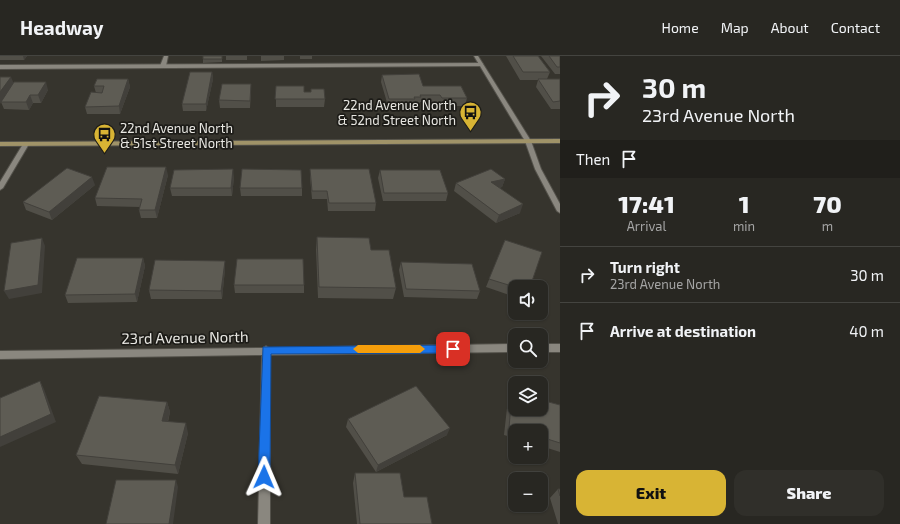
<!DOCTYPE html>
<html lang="en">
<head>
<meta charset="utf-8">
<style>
  :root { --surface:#282722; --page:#302f2a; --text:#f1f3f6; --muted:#a5a5a5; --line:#444440; --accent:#d8b434 }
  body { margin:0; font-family:"Exo 2",sans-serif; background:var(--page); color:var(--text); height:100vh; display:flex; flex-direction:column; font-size:15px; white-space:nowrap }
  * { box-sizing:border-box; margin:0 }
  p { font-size:13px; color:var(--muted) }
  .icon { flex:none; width:22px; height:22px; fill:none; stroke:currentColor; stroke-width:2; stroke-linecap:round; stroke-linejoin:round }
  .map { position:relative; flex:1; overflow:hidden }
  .panel { display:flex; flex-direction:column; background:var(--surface); width:340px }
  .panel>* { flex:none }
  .banner { background:#282722; color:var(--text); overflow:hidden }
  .tools { position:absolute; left:508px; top:224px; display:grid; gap:8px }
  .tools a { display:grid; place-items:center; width:40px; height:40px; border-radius:8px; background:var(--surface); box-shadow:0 1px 3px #0004,0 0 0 1px var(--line); font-size:20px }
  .pin { position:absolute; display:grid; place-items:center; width:34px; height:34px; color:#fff; margin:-17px; border-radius:8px; box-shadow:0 2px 6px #0006 }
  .me { position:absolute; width:44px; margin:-22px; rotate:1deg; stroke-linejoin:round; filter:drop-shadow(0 0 3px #0008) }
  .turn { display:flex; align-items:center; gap:14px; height:84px; padding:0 16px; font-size:18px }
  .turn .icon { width:52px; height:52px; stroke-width:2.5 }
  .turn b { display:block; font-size:28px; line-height:34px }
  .then { display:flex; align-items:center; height:38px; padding:0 16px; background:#0003; gap:8px; font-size:15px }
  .eta { display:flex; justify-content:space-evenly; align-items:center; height:68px; text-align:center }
  .eta b { font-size:24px; font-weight:800; line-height:28px }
  .action { display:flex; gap:8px; margin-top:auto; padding:8px 16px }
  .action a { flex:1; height:46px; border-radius:12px; background:var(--accent); color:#111; font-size:16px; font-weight:800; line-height:46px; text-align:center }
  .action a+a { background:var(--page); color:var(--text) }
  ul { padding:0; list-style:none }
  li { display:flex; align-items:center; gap:12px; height:56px; padding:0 16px; border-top:1px solid var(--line) }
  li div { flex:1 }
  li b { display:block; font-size:15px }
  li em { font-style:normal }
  header { display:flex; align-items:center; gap:24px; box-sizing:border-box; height:56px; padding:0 20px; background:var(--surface); border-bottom:1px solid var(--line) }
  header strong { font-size:19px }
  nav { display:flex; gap:22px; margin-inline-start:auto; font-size:14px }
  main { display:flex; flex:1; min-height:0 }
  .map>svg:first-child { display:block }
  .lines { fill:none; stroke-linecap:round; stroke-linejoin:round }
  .lane-casing { stroke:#53514a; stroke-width:2 }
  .street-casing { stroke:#53514a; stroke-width:2 }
  .secondary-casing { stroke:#53514a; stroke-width:2 }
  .lane { fill:#8a877f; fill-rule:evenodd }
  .street { fill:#8a877f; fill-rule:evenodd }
  .secondary { fill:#a09368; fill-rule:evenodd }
  .wall { fill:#514f48 }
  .shaded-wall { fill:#42403b }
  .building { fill:#5e5c54; stroke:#42403b }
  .route { fill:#1a73e8; stroke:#114b97 }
  .slow { fill:#f59e0b }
  .labels { text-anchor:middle; stroke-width:3.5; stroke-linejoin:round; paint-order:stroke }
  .far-poi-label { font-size:13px; fill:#e8e7e2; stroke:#1d1c18; text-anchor:end }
  .street-label { font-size:15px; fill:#e8e7e2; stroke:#1d1c18 }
</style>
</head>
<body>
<header>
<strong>Headway</strong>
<nav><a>Home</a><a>Map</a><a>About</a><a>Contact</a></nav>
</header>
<main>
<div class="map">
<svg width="560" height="468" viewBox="0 0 560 468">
  <rect width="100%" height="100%" fill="#36342d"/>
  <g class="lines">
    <defs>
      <path id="lane" d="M481,7L483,8V10L0,13V9Z"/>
      <path id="street" d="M164,0H168L166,10L163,12L160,10Z
        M474,0H478L531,85L541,113L560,148V157L557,155L535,113L525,85Z
        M26,86L29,88L3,132L0,134V126L23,88Z
        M515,288V296L270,299V468H258L262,299L0,303V295L263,292L266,290L269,292Z
        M541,288H560V296H541Z"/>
      <path id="secondary" d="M560,83V87L0,90V86Z"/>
    </defs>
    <use href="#lane" class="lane-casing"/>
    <use href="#street" class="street-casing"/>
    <use href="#secondary" class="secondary-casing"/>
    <use href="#lane" class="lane"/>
    <use href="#street" class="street"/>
    <use href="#secondary" class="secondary"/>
  </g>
  <path class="wall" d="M0,0H27L24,4H0Z
    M203,0H222V6L203,7Z
    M226,0H247V4H226Z
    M261,0H284V4L261,5Z
    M300,0H312V3H300Z
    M506,0H538L550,16L547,23H560V53H551L536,31L538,24H520Z
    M541,0H560V18H555Z
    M212,16L213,23L206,55H183L182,48Z
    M382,19L467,42L465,50H440L439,47L420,46L419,48H414L413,50H388L381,26Z
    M128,23L130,31L120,58H87L85,51L96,37L94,30Z
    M13,28L48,34L41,47H33L29,54L4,53L1,46Z
    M276,30L304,36L325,43L324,51H276Z
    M251,35L250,52H220L219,44Z
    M310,113L376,147L375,155H328L327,143H312L310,121Z
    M380,114L448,137L446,145H383L378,122Z
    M168,119L157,162H141L139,154L140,151L97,150L95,142Z
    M234,121L232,140H172L170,132Z
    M505,123L502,131L499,132L520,157L496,167L454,135L456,127Z
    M95,129L52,164L26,154L23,146Z
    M240,132H302V140H241Z
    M317,181L371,194L396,232L393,243L318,242L316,193Z
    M505,184L515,231V241L486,231Z
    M143,202L145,210L137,246L68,247L65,239Z
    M401,206L480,235L477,243L404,241L399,214Z
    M225,213L222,243H151L149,234Z
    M234,229H304V237H235Z
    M512,336L560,349V396L541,390V375H515V382L504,379L508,343Z
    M167,346L170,356L168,366L188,377L178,418L82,408L76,399Z
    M348,363L447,379L376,416L346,371Z
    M355,417L404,441L432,468H357L353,427Z
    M558,433H560V468H558L550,442Z"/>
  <path class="shaded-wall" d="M23,0H27L24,4Z
    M212,16L213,23L206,55V48Z
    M11,21L14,28L0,48V36Z
    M128,23L130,31L120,58L119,50Z
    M46,26L48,34L41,47L38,39Z
    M30,39L33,47L29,54L26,46Z
    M166,111L168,119L157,162L155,154Z
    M233,113L234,121L232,140L231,132Z
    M92,121L95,129L52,164L49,156Z
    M505,123L502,131L489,134L491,126Z
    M523,148L520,157L496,167L499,159Z
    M42,182L45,190L42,237L9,243L4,235Z
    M143,202L145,210L137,246L135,238Z
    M225,205V213L222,243L221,235Z
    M40,325L44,333L56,366L0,391V381Z
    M167,346L170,356L165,375L162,365Z
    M186,367L188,377L178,418L175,409Z
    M450,372L447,379L376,416L378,409Z
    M176,424L178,431L173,468H169Z"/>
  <path class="building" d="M203,0H222V3H203Z
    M513,0H538L550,16H523Z
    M549,0H560V11H557Z
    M190,16H212L206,48H182Z
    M419,18L423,30H461L467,42H442L440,39H420L421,41H414L415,43H389L382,19Z
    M0,21H11L0,36Z
    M97,23H128L119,50L85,51L91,36L102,37L104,30H94Z
    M538,23H560V45L553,46Z
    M14,26H46L38,39H30L26,46H1Z
    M222,28H251L250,45L219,44Z
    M276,30H304V36H311V33H324L325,43H275Z
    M107,111H166L155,154H139L142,143L95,142Z
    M67,112L92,121L49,156L23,146Z
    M233,113L231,132H170L174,114Z
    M242,113L301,114L302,132H240Z
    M310,113H369L376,147H329L327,135H312Z
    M491,113L505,123L491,126L523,148L499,159L456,127Z
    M380,114H440L448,137H384Z
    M317,181L369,182L371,194H389L396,232L319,231Z
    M42,182L38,229L4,235L11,187Z
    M505,184L542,196L530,231H515L489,223Z
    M77,202H143L135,238L65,239Z
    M237,203H303L304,229H234Z
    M155,204L225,205L221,235L149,234Z
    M401,206L472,208L480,235L406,233Z
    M40,325L51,358L0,381V342Z
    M416,330L450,372L378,409L348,363Z
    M512,336H515V353H541V344L560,349V387L541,381V375H520L509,372Z
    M99,340L167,346L162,365L186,367L175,409L76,399Z
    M355,417H400L404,441H427L432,468H360Z
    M116,424H176L169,468H106Z
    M558,433H560V440Z"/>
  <path class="route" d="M453,289L458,293L453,297L271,298L270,421L269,425L264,426L260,425L258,421L263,291Z"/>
  <path class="slow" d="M358,289H420L425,293L420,297H358L353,293Z"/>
  <defs>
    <symbol id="bus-pin" viewBox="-11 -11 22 30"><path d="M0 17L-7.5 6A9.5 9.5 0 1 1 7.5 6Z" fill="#d8b434" stroke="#1d1c18"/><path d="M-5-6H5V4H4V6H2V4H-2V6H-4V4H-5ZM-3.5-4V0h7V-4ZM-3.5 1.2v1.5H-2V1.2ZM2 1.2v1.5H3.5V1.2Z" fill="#111"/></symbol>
  </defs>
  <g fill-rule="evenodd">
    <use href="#bus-pin" x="458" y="44" width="25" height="34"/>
    <use href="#bus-pin" x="92" y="66" width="25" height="34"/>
  </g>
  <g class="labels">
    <g class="far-poi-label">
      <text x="456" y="54">22nd Avenue North<tspan x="456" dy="15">&amp; 52nd Street North</tspan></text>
      <text x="120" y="77" text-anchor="start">22nd Avenue North<tspan x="120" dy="15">&amp; 51st Street North</tspan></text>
    </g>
    <g class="street-label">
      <text transform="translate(185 282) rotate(-1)" y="5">23rd Avenue North</text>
    </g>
  </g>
</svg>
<div class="tools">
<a><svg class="icon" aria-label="sound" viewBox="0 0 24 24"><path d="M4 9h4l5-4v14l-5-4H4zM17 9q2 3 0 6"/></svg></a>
<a><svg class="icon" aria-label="search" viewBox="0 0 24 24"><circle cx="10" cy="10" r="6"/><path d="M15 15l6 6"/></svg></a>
<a><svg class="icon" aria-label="layers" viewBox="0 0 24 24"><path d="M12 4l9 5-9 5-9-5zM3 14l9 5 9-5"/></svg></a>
<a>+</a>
<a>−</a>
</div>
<div class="pin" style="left:453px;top:293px;background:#d93025"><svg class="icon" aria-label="arrive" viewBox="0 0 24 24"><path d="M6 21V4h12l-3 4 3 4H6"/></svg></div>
<svg class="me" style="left:264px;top:421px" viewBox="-20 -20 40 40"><path d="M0-17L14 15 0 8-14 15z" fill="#1a73e8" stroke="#fff" stroke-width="4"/></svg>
</div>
<section class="panel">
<div class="banner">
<div class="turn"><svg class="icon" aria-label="right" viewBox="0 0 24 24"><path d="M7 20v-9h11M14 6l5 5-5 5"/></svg><div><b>30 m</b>23rd Avenue North</div></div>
<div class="then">Then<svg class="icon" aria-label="arrive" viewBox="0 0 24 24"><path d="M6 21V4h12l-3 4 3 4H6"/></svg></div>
</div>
<div class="eta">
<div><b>17:41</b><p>Arrival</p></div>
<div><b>1</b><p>min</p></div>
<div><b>70</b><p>m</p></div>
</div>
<ul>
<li><svg class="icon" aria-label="right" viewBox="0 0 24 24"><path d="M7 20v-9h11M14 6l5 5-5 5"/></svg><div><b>Turn right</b><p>23rd Avenue North</p></div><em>30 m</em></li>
<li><svg class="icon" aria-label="arrive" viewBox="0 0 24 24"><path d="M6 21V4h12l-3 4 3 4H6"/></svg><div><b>Arrive at destination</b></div><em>40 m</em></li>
</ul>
<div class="action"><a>Exit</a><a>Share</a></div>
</section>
</main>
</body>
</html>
